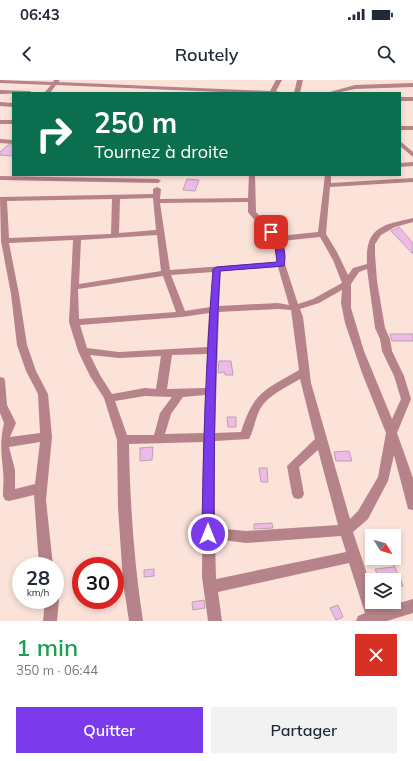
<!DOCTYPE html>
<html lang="fr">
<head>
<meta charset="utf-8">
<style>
  :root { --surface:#fff; --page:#f2f2f3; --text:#1f2937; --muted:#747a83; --accent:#7c3aed }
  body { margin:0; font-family:Mulish,sans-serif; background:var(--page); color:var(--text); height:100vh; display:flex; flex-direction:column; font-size:15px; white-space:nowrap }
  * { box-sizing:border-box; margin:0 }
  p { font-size:13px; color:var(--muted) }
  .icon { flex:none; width:22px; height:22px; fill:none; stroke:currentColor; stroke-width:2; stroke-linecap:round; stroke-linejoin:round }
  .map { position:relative; height:541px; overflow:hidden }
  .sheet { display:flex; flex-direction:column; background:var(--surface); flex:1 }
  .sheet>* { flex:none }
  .top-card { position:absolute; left:12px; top:12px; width:389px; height:84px; border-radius:0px; box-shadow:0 2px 6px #0003; background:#0b6e4f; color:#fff; overflow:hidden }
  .needle { width:26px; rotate:127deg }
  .tools { position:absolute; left:365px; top:449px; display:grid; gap:8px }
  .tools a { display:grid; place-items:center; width:36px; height:36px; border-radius:0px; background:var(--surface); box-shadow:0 2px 6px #0003; font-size:20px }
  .speed { position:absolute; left:12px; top:477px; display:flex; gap:8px; font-size:20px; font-weight:700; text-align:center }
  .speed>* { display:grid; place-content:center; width:52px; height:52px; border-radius:50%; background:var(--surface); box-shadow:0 2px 6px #0003; line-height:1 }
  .speed small { font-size:10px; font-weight:400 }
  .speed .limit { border:6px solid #d22; background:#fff; color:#111 }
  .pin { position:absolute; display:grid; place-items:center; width:34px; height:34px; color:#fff; margin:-17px; border-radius:8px; box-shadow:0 2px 6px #0006 }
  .me { position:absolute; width:44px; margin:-22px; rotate:0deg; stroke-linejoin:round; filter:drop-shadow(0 0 3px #0008) }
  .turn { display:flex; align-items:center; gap:14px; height:84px; padding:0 16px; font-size:18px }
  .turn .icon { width:52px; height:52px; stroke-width:2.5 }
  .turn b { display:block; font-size:28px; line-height:34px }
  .round { display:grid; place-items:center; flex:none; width:42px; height:42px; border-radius:0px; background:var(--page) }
  .headline { display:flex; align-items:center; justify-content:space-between; height:68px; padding:0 16px }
  h1 { font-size:24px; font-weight:600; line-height:30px; color:#1e9e55 }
  .cta { display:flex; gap:8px; margin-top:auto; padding:8px 16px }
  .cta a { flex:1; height:46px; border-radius:0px; background:var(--accent); color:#fff; font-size:16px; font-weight:600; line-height:46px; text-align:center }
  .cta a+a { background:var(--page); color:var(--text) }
  .status { display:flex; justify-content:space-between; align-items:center; height:28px; padding:0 20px; background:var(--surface); direction:ltr }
  .status svg { height:11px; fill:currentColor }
  header { display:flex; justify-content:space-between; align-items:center; height:52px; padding:0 16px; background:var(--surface); font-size:18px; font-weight:600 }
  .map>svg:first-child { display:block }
  .building { fill:#eebae6; stroke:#b9a2b5 }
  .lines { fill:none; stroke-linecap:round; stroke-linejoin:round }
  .minor { fill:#b6838a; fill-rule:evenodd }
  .route { fill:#7c3aed; stroke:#51269a }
</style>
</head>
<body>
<div class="status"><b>06:43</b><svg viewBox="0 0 49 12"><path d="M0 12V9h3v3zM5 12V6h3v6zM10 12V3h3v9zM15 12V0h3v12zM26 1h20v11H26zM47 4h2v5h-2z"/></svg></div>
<header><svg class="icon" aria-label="back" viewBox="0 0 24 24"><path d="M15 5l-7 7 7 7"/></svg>Routely<svg class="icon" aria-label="search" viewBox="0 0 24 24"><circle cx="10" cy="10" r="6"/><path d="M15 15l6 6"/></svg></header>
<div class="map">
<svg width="413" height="541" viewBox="0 0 413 541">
  <rect width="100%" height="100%" fill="#fbe3da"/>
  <path class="building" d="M8,65H13V76L0,75V72Z
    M187,99L199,100L195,111L183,110Z
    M399,147L413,163V174L391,151Z
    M390,254H413V261H392Z
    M219,281H231L233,295H225V292L218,293Z
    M227,337H236V347H228Z
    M153,367L152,380L140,381V368Z
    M349,371L352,381H336L334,372Z
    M259,388H267L268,402H261Z
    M272,443L273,448L254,449V444Z
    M394,485L403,506L394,507V500H380L375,489L394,487Z
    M154,489V496L144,497V490Z
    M204,520L205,528L193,530L192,522Z
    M338,525L343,537L336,540L330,528Z"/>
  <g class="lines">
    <path class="minor" d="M0,0L53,2L54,0H60L58,2L270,11L276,0H282L276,11L283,13H243L56,5L50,13H44L51,5L0,3Z
      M297,0H303L300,13H294Z
      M413,3V7L355,9L336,13H326L355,5Z
      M0,10L30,11L33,13L0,14Z
      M400,17H413V21H400Z
      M0,22L13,23V27L0,26Z
      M0,40H13V44H0Z
      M400,46H413V50H400Z
      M0,59L13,60V64L0,63Z
      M400,61L413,72V77L400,66Z
      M413,82V86L400,87V83Z
      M249,95H255L256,132L279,156L318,152L325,95H331V103L413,98V102L330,107L326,154L337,172L348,195L353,188L367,184C365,147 382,145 413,138V142L395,147L381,155L375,164V174L377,201L385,248L390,259L392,271L404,296L411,319L397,353L413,398V430L408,429L407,425L394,375L388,401L368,439L353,452L372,509V522H376L379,529L413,519V533L387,541H356L358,536L365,533L349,483L218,512L222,541H208L202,497L203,362L129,364C130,424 134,482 143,541H129L123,502L118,427L117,360L104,318L90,296L78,271L69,242L73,160L9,163L19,214L27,265L36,291L48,314L52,357L46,420L53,486H39L34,415L9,421L5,420L3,416C3,408 4,399 3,390C1,371 0,362 4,343L0,333V297L4,298L5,301L7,325L16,343L10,357L40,353L38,314L26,291L17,265L11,214L1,161L0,117L153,114V109L157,107L161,109L160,119L248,118ZM153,118L156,150L119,153L120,119ZM112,119L111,154L9,158L7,121ZM248,122V132C264,153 275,153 277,182L170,190L160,123ZM157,155L161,191L79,204L81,160ZM320,157L333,180L342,203L313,219L298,224L285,184L284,169L282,161ZM278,187L289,225L278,223L219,226L221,191ZM367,189L375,248L380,259L382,271L394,296L401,319L392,339L364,271L351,228V204L359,192ZM213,192L210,227L185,231L171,195ZM163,196L176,232L79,239L78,209ZM342,210L341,223L345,243L362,293L386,353L378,397L358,431L350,439L311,303L303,237L300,229L319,223ZM278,229L291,230L299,290C265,310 254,311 241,352L215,353L219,232ZM209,233L207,267L119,272L87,268L80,245L182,237ZM207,274L206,308L167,309L172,275ZM90,275L119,278L161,276L156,309L145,308L112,314L100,295ZM300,299L315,359L287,386L292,414L294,418L298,419L302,418L304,414L299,387L318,370L338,445L246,451L215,448V361L249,359C254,350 255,339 260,329C268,315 287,307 300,299ZM205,315L204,353L165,354L171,334L183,317ZM145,316L172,317L160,333L154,355H127L115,321ZM40,362L35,404L15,409V390L9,367ZM341,456L346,472L216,499L215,459L246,463Z
      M0,96L158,99L161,101L158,103L0,100Z
      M55,514L57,515L59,520L57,541H43L45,520H55Z"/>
  </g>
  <path class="route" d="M271,150C283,155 287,174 284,186L220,191C215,279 214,366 214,454L212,458L208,459L204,458L202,454C203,366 206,277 213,189L217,187L277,182L274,159L267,152Z"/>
</svg>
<div class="tools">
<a><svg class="needle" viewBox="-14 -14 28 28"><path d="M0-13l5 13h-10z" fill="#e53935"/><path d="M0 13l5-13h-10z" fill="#747a83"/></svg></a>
<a><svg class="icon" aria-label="layers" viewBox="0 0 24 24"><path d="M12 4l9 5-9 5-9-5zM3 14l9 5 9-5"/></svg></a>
</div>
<div class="speed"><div>28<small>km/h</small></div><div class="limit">30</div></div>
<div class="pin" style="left:271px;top:152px;background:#d93025"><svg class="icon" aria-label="arrive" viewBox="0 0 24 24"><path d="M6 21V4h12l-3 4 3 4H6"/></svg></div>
<svg class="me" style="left:208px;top:454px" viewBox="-20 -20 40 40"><circle r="17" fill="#7c3aed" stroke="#fff" stroke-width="3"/><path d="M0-11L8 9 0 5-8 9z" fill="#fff"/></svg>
<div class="top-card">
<div class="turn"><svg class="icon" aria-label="right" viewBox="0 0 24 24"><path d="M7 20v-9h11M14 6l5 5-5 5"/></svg><div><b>250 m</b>Tournez à droite</div></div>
</div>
</div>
<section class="sheet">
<div class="headline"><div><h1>1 min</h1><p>350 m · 06:44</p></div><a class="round" style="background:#d93025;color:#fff"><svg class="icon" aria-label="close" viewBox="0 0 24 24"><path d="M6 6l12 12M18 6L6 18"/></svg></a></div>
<div class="cta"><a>Quitter</a><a>Partager</a></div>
</section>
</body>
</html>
